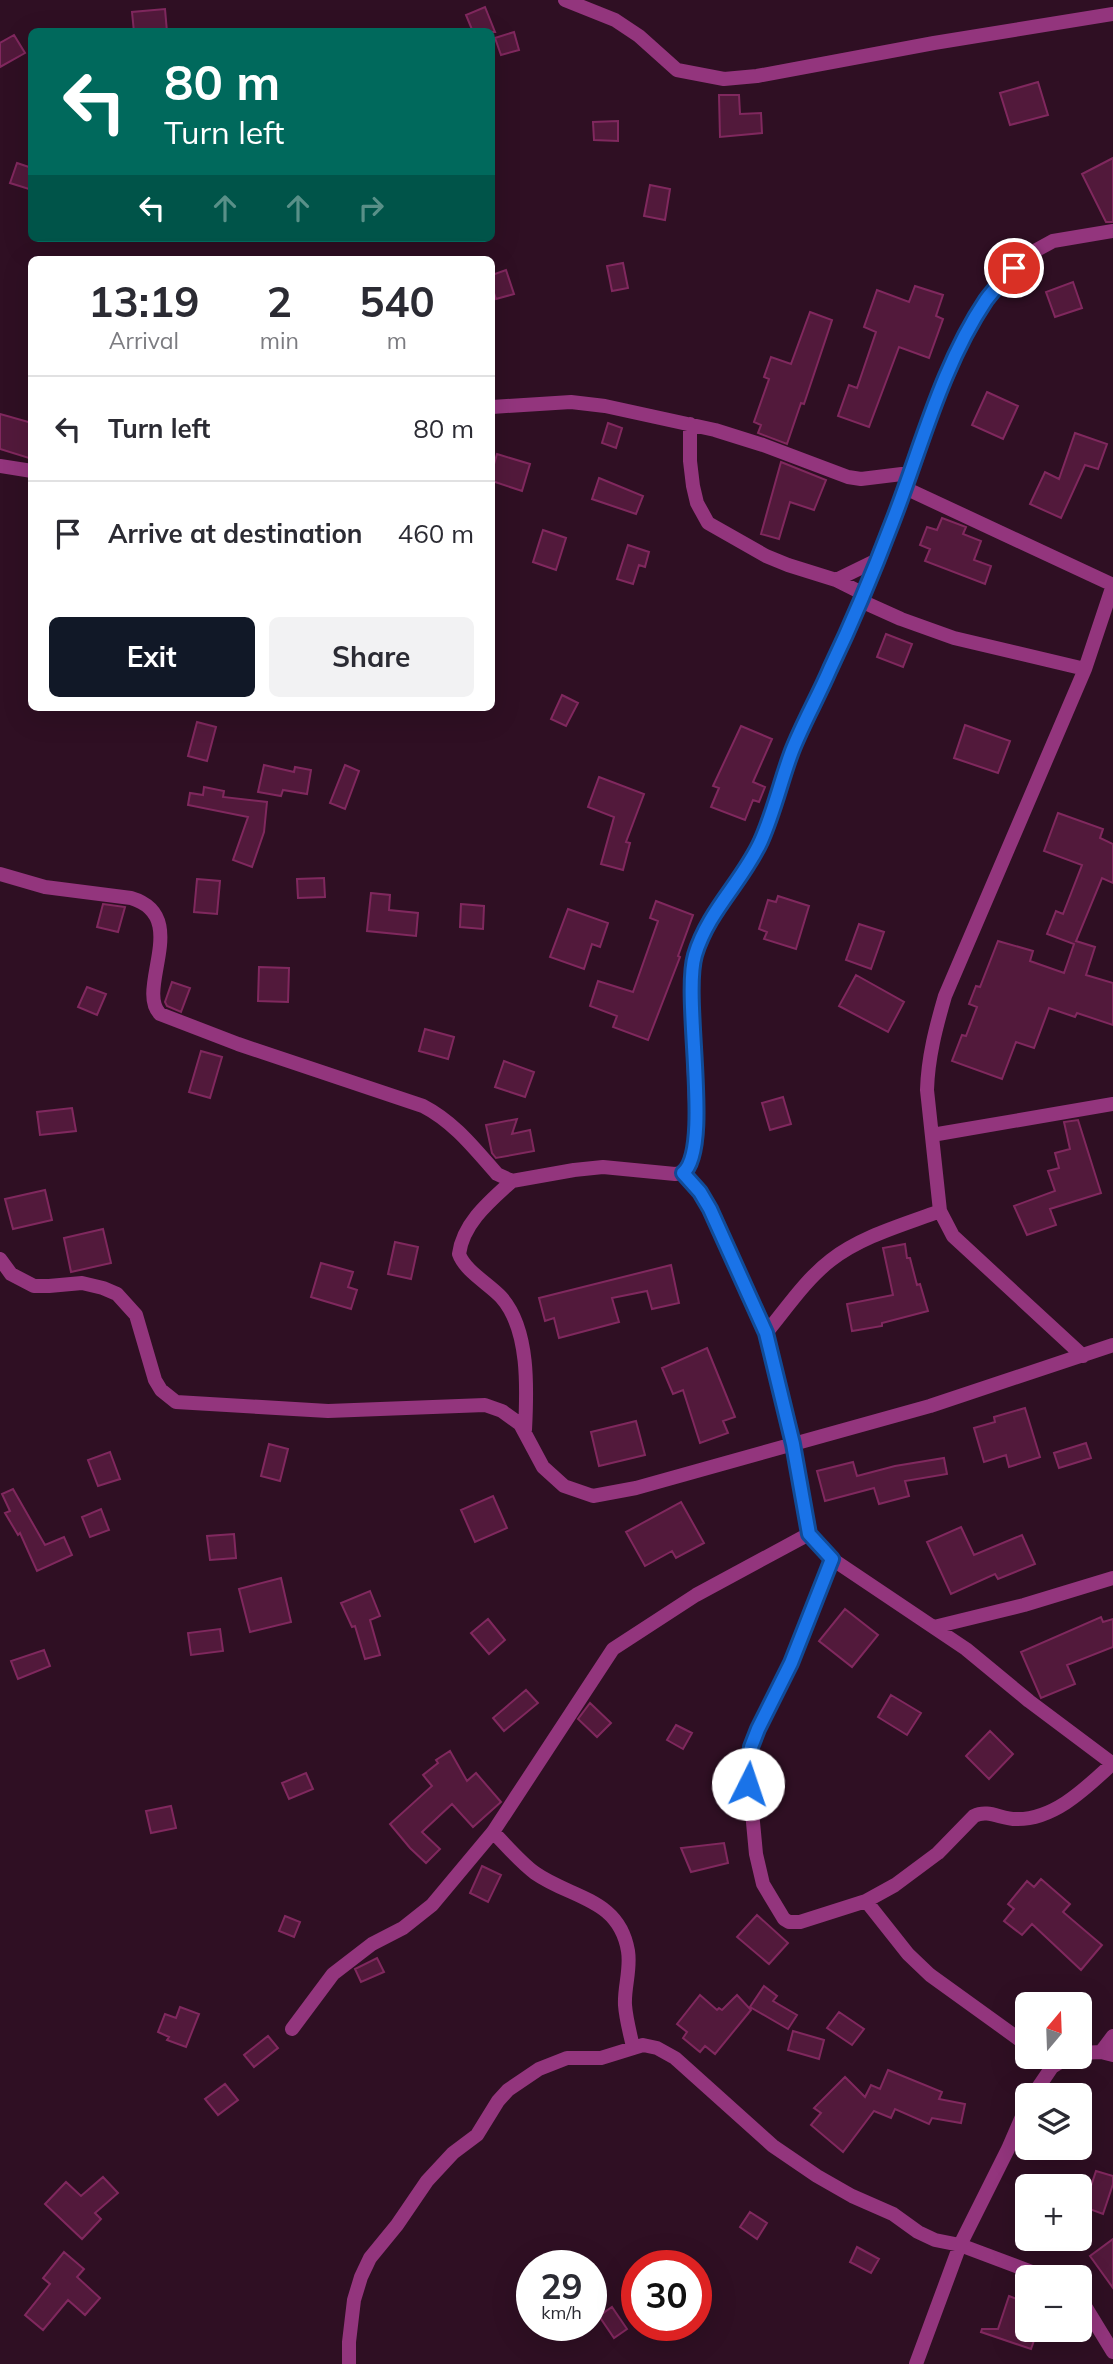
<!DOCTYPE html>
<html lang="en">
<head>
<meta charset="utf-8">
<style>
  :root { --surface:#fff; --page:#f2f2f3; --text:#2b2b33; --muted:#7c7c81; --line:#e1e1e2; --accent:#111827 }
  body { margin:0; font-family:Mulish,sans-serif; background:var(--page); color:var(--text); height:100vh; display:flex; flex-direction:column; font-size:26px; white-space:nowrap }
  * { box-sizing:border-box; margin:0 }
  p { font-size:23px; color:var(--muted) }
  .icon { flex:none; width:38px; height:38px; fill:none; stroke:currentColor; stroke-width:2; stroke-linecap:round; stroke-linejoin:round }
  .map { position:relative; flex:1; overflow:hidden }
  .details { position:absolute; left:28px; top:256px; width:467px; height:455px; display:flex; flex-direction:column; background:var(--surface); border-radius:10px; box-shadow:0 7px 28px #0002 }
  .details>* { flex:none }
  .hud { position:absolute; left:28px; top:28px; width:467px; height:214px; border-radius:10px; box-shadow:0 7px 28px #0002; background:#00695c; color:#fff; overflow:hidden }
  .needle { width:46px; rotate:19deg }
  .buttons { position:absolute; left:1015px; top:1992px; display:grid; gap:14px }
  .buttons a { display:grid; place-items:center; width:77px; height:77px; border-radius:10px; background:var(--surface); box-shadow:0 7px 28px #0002; font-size:35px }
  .speed { position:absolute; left:516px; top:2250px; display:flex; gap:14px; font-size:35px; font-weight:700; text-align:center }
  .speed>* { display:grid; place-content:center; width:91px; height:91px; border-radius:50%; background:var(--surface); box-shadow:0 7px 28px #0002; line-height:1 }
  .speed small { font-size:18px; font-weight:400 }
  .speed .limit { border:10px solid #d22; background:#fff; color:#111 }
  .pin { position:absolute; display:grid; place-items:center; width:60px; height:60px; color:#fff; margin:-30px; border:4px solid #fff; border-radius:50%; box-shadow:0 2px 7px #0007 }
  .me { position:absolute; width:77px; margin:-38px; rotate:4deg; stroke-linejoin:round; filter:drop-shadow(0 0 5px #0008) }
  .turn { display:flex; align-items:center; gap:24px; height:147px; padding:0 21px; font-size:32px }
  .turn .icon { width:91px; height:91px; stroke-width:2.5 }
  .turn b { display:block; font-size:49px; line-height:60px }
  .lanes { display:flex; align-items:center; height:66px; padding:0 21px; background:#0003; justify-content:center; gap:35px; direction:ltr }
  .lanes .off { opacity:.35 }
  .eta { display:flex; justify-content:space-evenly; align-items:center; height:119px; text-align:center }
  .eta b { font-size:42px; font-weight:700; line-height:49px }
  .primary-button { display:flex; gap:14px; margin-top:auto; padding:14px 21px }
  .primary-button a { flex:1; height:80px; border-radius:10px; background:var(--accent); color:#fff; font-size:28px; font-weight:700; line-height:80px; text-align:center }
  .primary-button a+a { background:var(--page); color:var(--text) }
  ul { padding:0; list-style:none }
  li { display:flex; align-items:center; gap:21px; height:105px; padding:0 21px; border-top:2px solid var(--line) }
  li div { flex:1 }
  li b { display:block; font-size:26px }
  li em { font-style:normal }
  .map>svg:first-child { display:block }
  .building { fill:#52193b; stroke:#80285e; stroke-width:2 }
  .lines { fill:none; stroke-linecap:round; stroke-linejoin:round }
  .street { stroke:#93357d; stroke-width:14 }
  .route-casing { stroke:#114b97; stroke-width:18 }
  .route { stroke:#1a73e8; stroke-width:12 }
</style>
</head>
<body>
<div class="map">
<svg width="1113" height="2364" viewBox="0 0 1113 2364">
  <rect width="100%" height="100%" fill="#2f0f23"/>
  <path class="building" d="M485,7L495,32H473L466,15Z
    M165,9L167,32H134L132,12Z
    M514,32L519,50L501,55L495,38Z
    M14,35L25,53L0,67V43Z
    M1038,82L1048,115L1010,125L1000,93Z
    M719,95H739L740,114L761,113L762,133L720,137Z
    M618,121V141L594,140L593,122Z
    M1113,158V222H1106L1082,174Z
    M17,163L32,168V190L10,183Z
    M650,185L670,189L665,220L644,216Z
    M623,263L628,288L612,291L607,266Z
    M506,270L514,294L496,299L492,287V275Z
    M1073,282L1082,308L1055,317L1046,292Z
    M915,286L943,295L936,316L943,319L929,358L899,347L869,427L838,416L849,385L857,388L876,332L864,327L877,290L909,302Z
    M810,312L832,320L804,404L801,403L787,444L758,433L761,425L754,422L769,379L764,377L771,357L791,364Z
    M987,392L1018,406L1003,439L972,425Z
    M0,414L32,423V459L0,449Z
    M608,423L622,428L616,448L602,443Z
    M1075,433L1107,444L1098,469L1085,465L1061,518L1030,504L1045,472L1059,479Z
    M497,454L530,464L522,491L492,481V471Z
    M781,462L826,480L814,510L790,502L779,539L761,534Z
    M599,478L643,496L636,514L592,499Z
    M942,518L966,527L963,534L981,541L974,560L991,566L985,584L925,561L930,549L920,545L927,527L937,530Z
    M543,530L566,538L556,570L533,562Z
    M628,545L649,552L645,567L639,565L633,584L617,579Z
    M886,634L912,644L903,667L877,657Z
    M562,695L578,703L566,726L551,719Z
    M197,722L216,727L207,761L188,756Z
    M965,725L1010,741L998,773L954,758Z
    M741,726L772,739L753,782L765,787L759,802L753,800L745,820L711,807L719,788L713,786Z
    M264,765L294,772L295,767L311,770L307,794L283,790L281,796L258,792Z
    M345,765L359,771L345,809L330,803Z
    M599,777L644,794L626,842L630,843L623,870L601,864L614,817L588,807Z
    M204,787L224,791L223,797L267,802L264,832L252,867L233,860L248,817L188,805L190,793L203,795Z
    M1058,813L1103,829L1100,838L1113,844V883L1102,878L1076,941L1095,947L1086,975L1113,983V1025L1077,1013L1075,1017L1049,1008L1034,1048L1016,1042L1002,1079L952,1061L962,1035L966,1036L977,1007L969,1004L976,986L980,987L998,941L1033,951L1030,961L1064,973L1074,944L1047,934L1056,911L1063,914L1082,865L1044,851Z
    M324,878L325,897L298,898L297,879Z
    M197,879L220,881L217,914L194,912Z
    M371,893L390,895L389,910L418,913L416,936L367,931Z
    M778,896L809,906L796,949L764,939L767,932L759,929L768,900L776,902Z
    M656,901L693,915L678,956L680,957L648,1040L613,1027L617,1016L590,1006L598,981L633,992L658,921L650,918Z
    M103,904L125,907L118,932L97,927Z
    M461,904L484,906L483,929L460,927Z
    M568,909L608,923L600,947L592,944L584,969L550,957Z
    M859,924L884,932L871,969L846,960Z
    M259,967L289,968L288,1002L258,1001Z
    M856,975L904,1002L888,1032L839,1006Z
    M172,982L190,988L181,1012L167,1006L165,1002Z
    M87,987L106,994L97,1015L78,1007Z
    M425,1029L454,1037L448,1059L419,1051Z
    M201,1051L222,1057L210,1098L189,1092Z
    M504,1061L534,1072L525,1097L495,1087Z
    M783,1097L791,1124L770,1130L762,1103Z
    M72,1108L76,1131L40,1135L37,1112Z
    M517,1119L512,1134L530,1130L534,1151L496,1158L492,1153L486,1125Z
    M1078,1120L1101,1193L1050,1209L1056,1225L1027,1235L1014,1206L1055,1191L1048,1171L1059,1168L1055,1153L1070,1149L1064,1122Z
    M45,1190L52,1220L13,1229L5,1199Z
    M103,1229L111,1263L71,1272L64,1238Z
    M395,1242L418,1247L411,1279L388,1274Z
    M905,1244L907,1258H910L917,1285L920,1284L928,1311L882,1323V1326L852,1331L847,1304L893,1295L883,1248Z
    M321,1263L353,1272L348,1287L357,1290L351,1309L311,1297Z
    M671,1265L679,1303L652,1309L647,1291L612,1298L619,1322L559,1338L554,1318L545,1321L539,1298Z
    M707,1348L735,1417L723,1421L728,1433L700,1443L683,1390L673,1394L662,1368Z
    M1025,1408L1040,1457L1009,1467L1006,1455L984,1462L974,1428L995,1422L994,1417Z
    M636,1421L645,1455L599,1466L591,1432Z
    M1086,1443L1091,1458L1059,1468L1054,1453Z
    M269,1444L288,1449L280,1481L261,1476Z
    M110,1452L120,1479L98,1486L88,1460Z
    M944,1458L947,1474L905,1481L909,1496L879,1504L874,1488L825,1501L817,1471L853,1462L857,1476L895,1466Z
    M13,1489L45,1545L64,1537L72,1555L37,1571L20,1533L18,1535L5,1513L10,1511L2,1494Z
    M493,1496L507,1528L475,1542L461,1510Z
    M681,1502L704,1543L676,1558L672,1551L645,1566L626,1532Z
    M101,1509L109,1530L90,1537L82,1517Z
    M961,1527L974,1555L1022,1535L1035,1564L998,1579L995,1574L951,1594L927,1542Z
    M234,1534L236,1558L210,1560L207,1536Z
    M281,1578L291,1622L250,1632L239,1589Z
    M370,1591L380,1616L370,1620L380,1655L365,1659L355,1626L352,1627L341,1603Z
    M845,1609L878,1635L852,1667L819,1641Z
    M1101,1617L1103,1622L1113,1619V1647L1067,1665L1075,1684L1041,1698L1021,1652Z
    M488,1619L505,1640L489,1654L471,1633Z
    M220,1629L223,1651L191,1655L188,1633Z
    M44,1650L50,1666L18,1679L11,1661Z
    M526,1690L538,1703L504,1731L493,1718Z
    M891,1695L921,1713L907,1735L878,1717Z
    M590,1703L611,1723L597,1737L578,1719Z
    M676,1725L692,1733L683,1749L667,1740Z
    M990,1731L1013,1754L989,1779L966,1756Z
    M450,1751L467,1781L476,1773L501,1802L473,1827L452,1804L422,1832L440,1849L426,1863L410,1848L390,1824L432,1786L423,1775L438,1763L436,1760Z
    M306,1773L313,1789L289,1799L282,1783Z
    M171,1806L176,1828L151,1833L146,1811Z
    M724,1843L728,1863L691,1872L681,1848Z
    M482,1866L501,1875L488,1902L470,1893Z
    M1041,1879L1070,1904L1063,1912L1102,1945L1081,1970L1032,1924L1022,1935L1004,1921L1014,1909L1008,1904L1027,1881L1034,1887Z
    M757,1915L788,1943L769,1964L737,1937Z
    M285,1916L300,1922L294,1937L279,1931Z
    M377,1958L384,1972L361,1982L355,1969Z
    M764,1986L777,1996L773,2001L797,2015L788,2029L750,2007Z
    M700,1995L717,2010L719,2008L722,2010L737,1995L751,2010L715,2054L705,2046L700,2052L683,2038L687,2032L677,2024Z
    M180,2007L199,2014L186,2047L167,2040L169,2037L158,2032L165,2014L176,2018Z
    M839,2012L864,2029L852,2045L827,2028Z
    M793,2031L824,2040L819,2059L788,2050Z
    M268,2036L278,2048L254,2067L244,2055Z
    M888,2070L942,2092L939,2099L965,2104L961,2123L932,2118L929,2124L895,2109L891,2118L874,2111L843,2152L811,2125L821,2113L814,2108L845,2077L865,2097L871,2085L880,2089Z
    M225,2084L238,2100L218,2115L205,2099Z
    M1096,2171L1113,2176V2184L1103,2214L1084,2207Z
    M103,2177L118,2193L95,2213L101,2219L82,2239L45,2204L66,2182L81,2196Z
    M750,2212L767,2223L757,2239L740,2227Z
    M1113,2239V2288L1090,2256Z
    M857,2247L879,2259L871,2273L850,2262Z
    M64,2252L84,2269L77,2277L100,2298L85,2315L68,2300L43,2330L25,2315L50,2284L43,2278Z
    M1009,2296L1027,2303V2329H1038L1031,2349L981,2332L982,2329H998Z
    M612,2307L627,2329L614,2338L599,2316Z"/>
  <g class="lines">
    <path class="street" d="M565,0L615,20L639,36L677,70L724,79L757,76L934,43L1113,14
      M492,407L571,402L605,406L715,430L763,445L848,477L861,479L910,473
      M690,424V461L693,486L697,503L708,523L766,556L788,565L836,580L864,594
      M0,466L32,471
      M905,488L1113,585
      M836,580L877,560
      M861,601L901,619L954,638L1085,669
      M0,874L45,887L131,898C192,916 135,989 160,1014L238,1044L423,1106C454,1122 474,1148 497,1174L512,1181L574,1170L603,1167L675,1174L683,1173L691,1162L696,1130L691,999L695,956L712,916L746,867L762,838L792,750L864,594L938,398L961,345L987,299L1014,268L1033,252L1053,241L1113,231
      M932,1135L1113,1104
      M683,1173L700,1192L710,1209L766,1333L793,1444L809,1534L832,1559L966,1649L1029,1701L1113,1764
      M512,1181C490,1201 463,1223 459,1254C465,1271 489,1284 501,1297C530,1329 527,1391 525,1430
      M0,1259L11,1274L34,1286H49L82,1283L103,1288L117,1294L136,1315L155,1380L161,1390L176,1402L328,1411L485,1405L502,1411L520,1424L543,1467L564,1486L593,1496L636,1488L930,1406L1113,1345
      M766,1333C786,1309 806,1279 831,1260C862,1236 903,1225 940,1211
      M1083,1356L953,1236L940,1211L927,1090C928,1057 936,1027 945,996L1085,669L1113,585
      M832,1559L791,1663L758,1729L751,1747L748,1769L756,1854L763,1884L784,1919L789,1922H800L866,1901L895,1885L938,1853L974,1816C988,1809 1001,1819 1016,1819C1054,1820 1086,1788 1112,1764
      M934,1627L1024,1605L1113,1578
      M493,1832C506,1845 520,1862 535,1873C572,1899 619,1898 628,1951C631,1970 624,1987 625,2005C626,2019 630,2033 633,2047
      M866,1901L908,1954L930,1975L1027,2045
      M292,2029L333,1974L372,1944L403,1928L432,1905L493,1832L613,1649L696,1595L809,1534
      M1101,2052L1113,2036
      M1080,2053L1101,2052L1113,2055
      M1040,2056L1052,2067
      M1033,2095L1052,2067L1070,2056
      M1080,2298L1113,2352
      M349,2364V2342L354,2300L361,2277L370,2258L397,2225L427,2181L453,2153L477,2135L498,2101L508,2090L539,2069L567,2058H601L643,2045L657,2048L675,2058L773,2146L817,2176L852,2196L893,2214L918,2232L935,2240L960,2245L1045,2277
      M916,2364L960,2245L1008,2149L1027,2105"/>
  </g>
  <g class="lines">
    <defs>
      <path id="route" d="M748,1784L751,1747L758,1729L791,1663L832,1559L809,1534L793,1444L766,1333L710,1209L700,1192L683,1173C713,1148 682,999 695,955C708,911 743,881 761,841C774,812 781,780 792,751C803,723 818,697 830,669C853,621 873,573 892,523C921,449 941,367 986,300C994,289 1005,278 1014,268"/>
    </defs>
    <use href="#route" class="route-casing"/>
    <use href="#route" class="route"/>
  </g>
</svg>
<div class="buttons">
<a><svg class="needle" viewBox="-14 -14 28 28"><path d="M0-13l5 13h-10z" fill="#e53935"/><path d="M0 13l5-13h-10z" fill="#7c7c81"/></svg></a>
<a><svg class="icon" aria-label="layers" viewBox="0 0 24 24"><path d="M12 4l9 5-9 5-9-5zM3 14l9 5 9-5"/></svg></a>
<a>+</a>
<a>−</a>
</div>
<div class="speed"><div>29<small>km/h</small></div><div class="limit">30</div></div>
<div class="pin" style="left:1014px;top:268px;background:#d93025"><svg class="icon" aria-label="arrive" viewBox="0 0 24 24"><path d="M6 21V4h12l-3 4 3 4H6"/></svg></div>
<svg class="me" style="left:748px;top:1784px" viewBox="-20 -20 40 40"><circle r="19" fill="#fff"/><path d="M0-13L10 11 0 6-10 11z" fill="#1a73e8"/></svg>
<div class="hud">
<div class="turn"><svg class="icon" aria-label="left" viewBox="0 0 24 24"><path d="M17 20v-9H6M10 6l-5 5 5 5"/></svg><div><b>80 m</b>Turn left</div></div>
<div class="lanes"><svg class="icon" aria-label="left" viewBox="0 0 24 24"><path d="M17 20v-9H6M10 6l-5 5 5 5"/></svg><svg class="icon off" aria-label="ahead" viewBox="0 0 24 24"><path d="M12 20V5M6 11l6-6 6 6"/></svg><svg class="icon off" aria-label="ahead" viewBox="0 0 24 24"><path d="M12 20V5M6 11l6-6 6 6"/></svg><svg class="icon off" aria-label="right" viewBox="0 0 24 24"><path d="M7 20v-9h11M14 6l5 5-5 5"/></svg></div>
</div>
<section class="details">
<div class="eta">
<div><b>13:19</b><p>Arrival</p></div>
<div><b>2</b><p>min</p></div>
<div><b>540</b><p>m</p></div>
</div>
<ul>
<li><svg class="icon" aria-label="left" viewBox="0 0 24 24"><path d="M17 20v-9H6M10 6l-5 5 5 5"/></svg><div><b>Turn left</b></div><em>80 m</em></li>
<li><svg class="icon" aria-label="arrive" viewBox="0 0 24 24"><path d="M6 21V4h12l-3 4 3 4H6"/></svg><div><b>Arrive at destination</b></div><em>460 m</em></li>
</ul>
<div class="primary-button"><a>Exit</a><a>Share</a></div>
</section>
</div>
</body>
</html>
